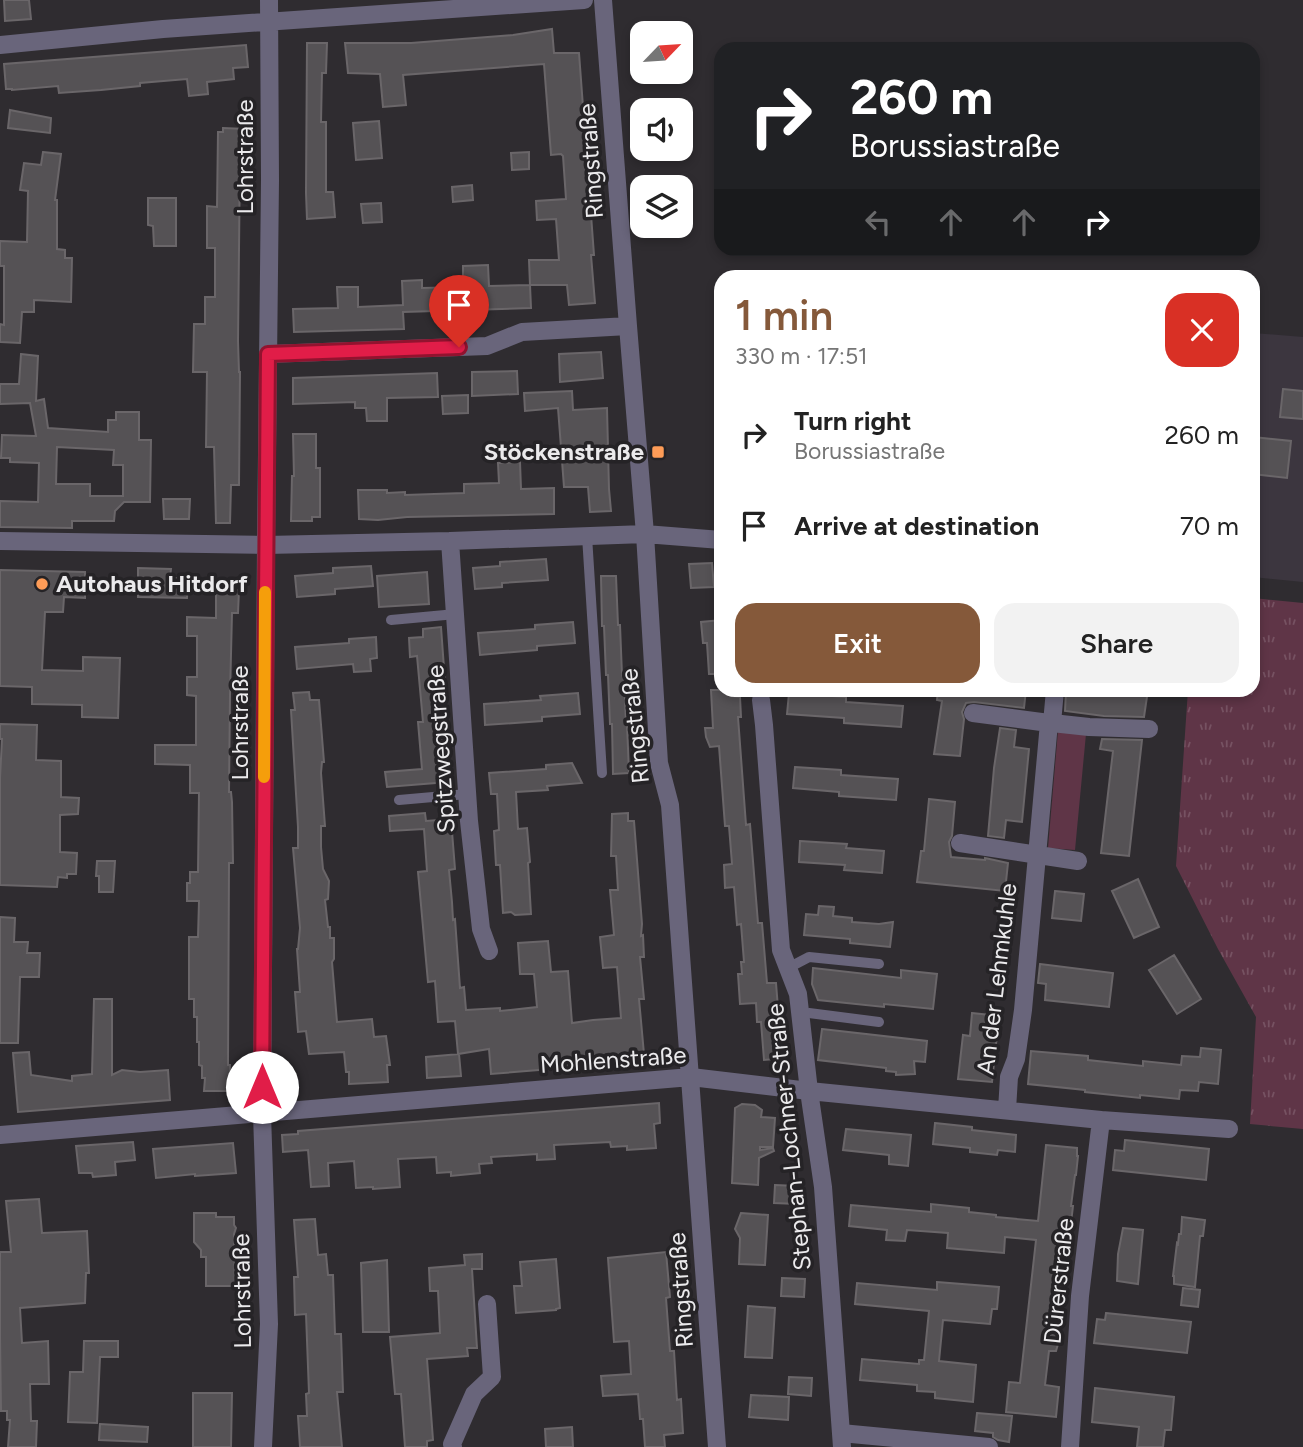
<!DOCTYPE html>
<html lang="en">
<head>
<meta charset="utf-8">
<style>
  :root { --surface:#fff; --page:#f2f2f2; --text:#222; --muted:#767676; --accent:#85593a }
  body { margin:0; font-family:Figtree,sans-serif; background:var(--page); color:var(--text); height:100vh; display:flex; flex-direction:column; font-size:26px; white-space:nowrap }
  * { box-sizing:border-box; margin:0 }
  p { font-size:23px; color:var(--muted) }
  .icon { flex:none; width:38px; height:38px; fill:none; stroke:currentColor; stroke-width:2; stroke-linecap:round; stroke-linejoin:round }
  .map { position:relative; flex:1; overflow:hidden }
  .details { position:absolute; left:714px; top:270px; width:546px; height:427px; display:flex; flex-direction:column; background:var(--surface); border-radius:21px; box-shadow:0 4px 10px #0003 }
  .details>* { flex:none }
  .top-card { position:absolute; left:714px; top:42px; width:546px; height:214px; border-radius:21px; box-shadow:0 4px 10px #0003; background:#202124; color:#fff; overflow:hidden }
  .needle { width:46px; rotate:65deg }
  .fabs { position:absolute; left:630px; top:21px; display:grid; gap:14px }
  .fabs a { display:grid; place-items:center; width:63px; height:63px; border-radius:14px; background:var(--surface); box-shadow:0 4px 10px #0003; font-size:35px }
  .pin { position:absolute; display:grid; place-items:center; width:60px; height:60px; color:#fff; margin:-72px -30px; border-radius:50% 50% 50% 0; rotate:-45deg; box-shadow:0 0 7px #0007 }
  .pin .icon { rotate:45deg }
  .me { position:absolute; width:77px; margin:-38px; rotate:0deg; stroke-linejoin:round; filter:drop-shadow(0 0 5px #0008) }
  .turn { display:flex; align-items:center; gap:24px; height:147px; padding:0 21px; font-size:32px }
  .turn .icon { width:91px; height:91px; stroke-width:2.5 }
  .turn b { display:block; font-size:49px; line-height:60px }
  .lanes { display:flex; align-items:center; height:66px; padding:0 21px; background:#0003; justify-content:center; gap:35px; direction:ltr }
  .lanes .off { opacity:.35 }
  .round { display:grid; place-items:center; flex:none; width:74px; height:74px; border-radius:21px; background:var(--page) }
  .overview { display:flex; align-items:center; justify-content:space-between; height:119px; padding:0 21px }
  h1 { font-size:42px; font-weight:600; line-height:52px; color:var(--accent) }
  .action { display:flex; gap:14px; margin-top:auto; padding:14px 21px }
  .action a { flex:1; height:80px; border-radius:21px; background:var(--accent); color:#fff; font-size:28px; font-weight:600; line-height:80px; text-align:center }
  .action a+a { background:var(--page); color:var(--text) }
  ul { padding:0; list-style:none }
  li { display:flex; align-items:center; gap:21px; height:91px; padding:0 21px }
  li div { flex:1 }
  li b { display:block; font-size:26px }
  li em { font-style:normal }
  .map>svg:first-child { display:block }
  .built { fill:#3c363f }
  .grass { fill:url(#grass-tufts) }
  .green { fill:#5f3547 }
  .building { fill:#555255; stroke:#6a6669; stroke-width:2; fill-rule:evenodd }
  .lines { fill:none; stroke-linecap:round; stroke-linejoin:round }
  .lane { stroke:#69657b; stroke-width:10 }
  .street { stroke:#69657b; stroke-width:18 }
  .route-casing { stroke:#92132f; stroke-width:18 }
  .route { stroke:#e11d48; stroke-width:12 }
  .slow { stroke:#f59e0b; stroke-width:12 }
  .poi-dot { fill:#fe9c57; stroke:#252326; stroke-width:2.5 }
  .labels { text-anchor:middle; stroke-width:7; stroke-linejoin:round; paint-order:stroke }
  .street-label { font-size:24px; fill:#ebeaec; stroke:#252326 }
  .poi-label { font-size:24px; font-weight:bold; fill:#ebeaec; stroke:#252326; text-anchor:end }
</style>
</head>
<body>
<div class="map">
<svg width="1303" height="1447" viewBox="0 0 1303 1447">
  <defs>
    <pattern id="grass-tufts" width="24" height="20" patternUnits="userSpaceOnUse" patternTransform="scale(1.75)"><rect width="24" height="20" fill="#5f3547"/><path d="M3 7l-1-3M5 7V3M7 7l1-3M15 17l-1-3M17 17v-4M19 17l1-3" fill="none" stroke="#765262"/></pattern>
  </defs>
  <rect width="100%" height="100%" fill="#2f2c30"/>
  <path class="built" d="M1253,333L1303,337V582L1253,577Z"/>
  <path class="grass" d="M1253,598L1303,603V1129L1250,1124L1256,1017L1218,949L1176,866L1188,690H1253Z"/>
  <path class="green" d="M1058,731L1086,734L1075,850L1048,848Z"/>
  <path class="building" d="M4,0H29L31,19L5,21Z
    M552,29L554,53H579L594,255H591L595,303L569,305L567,285H530L531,308L403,312L404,329L294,332L293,309L338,308L337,287H358V307L403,305L402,281L422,280V288L463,287V266L488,265L489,286L530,285L529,260H559L556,219L537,220L536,201L566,199L563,156L561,154L551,155L544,64L403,75L406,105L383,107L380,74L348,73L345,43H411L513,35Z
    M307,43H327L326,73H322L321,122H326V192H333L335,217L307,219L306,193Z
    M246,45L248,67L233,68L234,79L207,82L208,94L189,96L187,79L140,83V86L101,90L59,93L58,86L12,90V89H6L4,64Z
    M10,110L51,118L50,133L8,128Z
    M379,121L382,158L356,160L353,123Z
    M223,128L245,129V158H240L238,341L239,372H240L239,485H231L230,523H216L214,447H206L207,372H193L194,324H205V297H215V248H207V206L217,207L218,132H223Z
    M43,152L61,154L55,200H57V249L65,250V258H72L71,302L34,300V312H22L20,343L0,342V324L4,325V266H0V241L27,242L28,191L20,190L24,163L41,165Z
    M529,152V169L512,170L511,153Z
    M472,185L473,200L453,202L452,187Z
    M148,198H176V246H154L153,226L148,225Z
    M381,203L382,222L363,223L361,204Z
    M601,352L603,378L560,382L559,354Z
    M21,354L38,356L36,401L44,399L48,428L108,432V420H116V412H139V440H151L150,502H124L115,511L114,521H72V528L0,527V501L38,502L39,463L10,462V458H1L2,435L36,436L30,403L0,404V384H19ZM57,447L114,450L113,465H123V496H90V484H56Z
    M517,371L518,394L472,396V372Z
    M437,373L438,397L387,398V421H367L366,408H355V402L293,404V378Z
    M1283,389L1303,391V419L1280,417Z
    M572,391L573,410L607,408L609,489L611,511L590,512L588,487H564L558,408L525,411L524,393Z
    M468,395V413L443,414L442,396Z
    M293,434H316V468H320V517H312V521H291L292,476H294Z
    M1253,437L1291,441L1287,478L1253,474Z
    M520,462L521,489L554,488V514L407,517L378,520L359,519L358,490H387V493L405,492V495L464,493V484L499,483L498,463Z
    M163,499H190L189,519H164Z
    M546,559L548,580L502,583V587L475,589L473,568L500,566V562Z
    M712,563L714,587L691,588L689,564Z
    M371,566L373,586L335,589V594L297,597L295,576L333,573V568Z
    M138,568L171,569L170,578H188L187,598L138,597Z
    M0,570L85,572V598L64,597L63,612H45L42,670L83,671V657L120,658L118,718L82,717V705L32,704V687L0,686Z
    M427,572L429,604L379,607L377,576Z
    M601,576H616L618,625H620L622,675L624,674L626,724H627L629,773L613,774L612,724H610L608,675H606L604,626H602Z
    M216,590H239L238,613H232L230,695L229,792H231L232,802L233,863H229L228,1065H230V1091H204L205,1078H202V1066L199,1065V1042H197V1017H194V999H189V937H198L199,901H187V883H190V872H198L199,793H190V765L155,764V745H196V696L187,695V677H197V636H187V617L216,618Z
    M721,620V674H709L707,643H703L701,622Z
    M573,622L575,643L537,646V650L480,655L478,633L535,629V625Z
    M441,627L445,682H441L444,720H440L443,767H447L448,782L387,787L385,772L422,769L418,722H423L417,656L410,657L409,638L423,637V629Z
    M376,637L377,658L370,659L371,671L354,672L353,664L297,669L295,647L349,643V639Z
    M711,690H732V696L740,697L741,717H738L746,825L750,824L758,923H762L767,983H776L779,1021L783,1020L786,1058L764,1060L761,1022H757L756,1003L740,1004L738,974H742L741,962H744L741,924L737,925L734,887L725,888L724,865L732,864L729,826H725L719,746L710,747L706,737L705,728H713Z
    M938,690H1026L1024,708L974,702L966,703L962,712L964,719L960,756L934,754L942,701L937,700Z
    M1073,690H1148L1144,717L1104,716L1065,711L1066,691L1073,692Z
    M309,692L310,700H319L324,762H322L321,773L325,826H321V847L323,869L329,881L328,899L325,900L328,927H330V938H334V959L332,962L337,1022L372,1019L374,1037L386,1036L390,1065H387L388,1082L349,1084V1072H346L344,1052L309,1054L306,1031L298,1032L295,992H300L297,949H298L300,928L293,848H298V827L291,710H295L293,693Z
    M578,693L580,714L542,717V721L485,725L484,704L541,700L540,696Z
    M789,693L846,697V702L903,706L901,727L844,723V718L787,714Z
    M0,724L37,725L36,760L61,761V797L79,798L78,814L60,815V852L77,853L76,874H67V878L58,877L57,887L0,885V778L2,739H0Z
    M1000,728L1016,730L1014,747L1029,749L1022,822L1006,820L1004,838L988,836L994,768Z
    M1102,739L1142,740L1129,856L1101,853L1113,751L1100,749Z
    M572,763L582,783L547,786L548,790L516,792L518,829L527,828L530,862L528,863L531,914L515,915L511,912L503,913L500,865H496L494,831L499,830L497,794H491L489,773L546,769V765Z
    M795,767L841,770V775L898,779L896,800L839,796V792L793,788Z
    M929,799L955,802L952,836L949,842L951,857L985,860V858L1008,863L1005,891L917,882L921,851H924Z
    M425,813L426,821L451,819L455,869L449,870L452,902L453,920L455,919L460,988L464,987L466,1010L500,1008V1011L537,1007L534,974H520L518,943L548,941L551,972L568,971L572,1023L593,1020L621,1018L617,967L603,968L600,937L614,935L610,890H618L616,856H611L612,814L628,813V821H634L642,924L641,936L643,935L644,957H640L644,999H639L644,1054L587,1059L588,1066L491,1074L489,1049L458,1054L455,1021L438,1022L435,981L428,982L418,872L427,871L424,829L390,831L389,816Z
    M800,841L847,844L846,848L884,851L882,873L844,870L845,865L799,862Z
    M97,861H115L113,892H99V876H96Z
    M1138,879L1159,927L1134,938L1112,891Z
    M1055,891L1084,894L1081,921L1052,918Z
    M819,906L834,907L833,916L852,918V922L879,924L893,922L890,947L850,943V939L804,935L806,914L818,915Z
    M0,917L15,918L14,942H28L27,953H40L39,977H20L18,1043H0Z
    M1174,955L1201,999L1177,1014L1149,970Z
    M1040,964L1113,973L1109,1007L1045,1000L1046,984L1038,983Z
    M813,968L901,978V970L937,974L933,1009L884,1004V1007L818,1000L812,984Z
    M94,999H112V1075L122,1070L140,1072L168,1070L170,1100L18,1112L13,1053L29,1052L31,1075L72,1081V1076L92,1074Z
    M972,1013L999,1016L992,1082L958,1079L963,1035L970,1036Z
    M822,1029L927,1041L925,1062L914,1061L915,1074L896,1075V1072L886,1071V1068L818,1060Z
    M1201,1048L1221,1050L1218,1084L1199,1082L1198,1091L1180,1090L1179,1099L1140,1095V1098L1085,1092V1090L1028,1084L1031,1051L1088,1056V1060L1143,1066V1061L1181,1065L1182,1056L1200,1057Z
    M459,1054L461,1076L427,1078L426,1057Z
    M659,1103L660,1123L654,1124L656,1148L627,1150V1146L611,1147L610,1142L554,1145L555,1159L537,1160V1154L491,1157L492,1163L479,1164L480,1173L451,1176V1172L437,1173L436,1157L398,1159L400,1187L373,1189V1187L356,1188L354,1161L328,1163L329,1186L311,1187L308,1150L283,1152L282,1135L298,1134V1131Z
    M742,1104L755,1105L762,1110L761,1117L775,1118L773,1147H760V1150L773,1148L774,1151L759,1158L758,1185L732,1183L735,1108Z
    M935,1123L972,1127V1130L1016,1135L1015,1152L998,1150L997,1155L970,1152V1148L933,1144Z
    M846,1129L911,1135L908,1166L889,1164V1155L843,1150Z
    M1125,1140L1209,1149L1206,1180L1113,1170L1115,1150L1124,1151Z
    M133,1142L135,1160L115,1162L116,1175L93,1177L92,1173H79L76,1146Z
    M233,1143L236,1173L195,1176V1174L156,1178L153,1149Z
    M1046,1145L1077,1148V1156H1078L1076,1175H1075L1071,1206H1073L1059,1325H1060L1058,1344L1056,1351H1049L1045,1385L1059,1387L1056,1417L1006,1412L1009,1382L1020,1383L1036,1240L1005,1237L1004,1253L947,1248L948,1233L907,1230L905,1241L886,1240L887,1230L849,1226L851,1205L931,1212V1204L969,1208V1212L996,1215V1217L1038,1221Z
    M775,1185L797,1186V1204L774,1203Z
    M39,1199L42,1233L87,1231L89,1273H86L85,1303L20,1308L22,1343L48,1341L49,1384H30L31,1421H37L36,1447H8L10,1420H7V1411H1L0,1335V1252H11L6,1201Z
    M194,1213H216V1217H234V1225L236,1228L234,1234L235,1286H206V1257H201V1250L194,1242Z
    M741,1213L768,1215L765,1265L739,1264L740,1238L735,1229Z
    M1182,1217L1205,1220L1203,1236H1200L1195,1287L1174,1284V1276H1173L1177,1243L1178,1244L1179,1234H1181Z
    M315,1219L318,1255L326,1254L328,1275H333L335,1334H341L343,1392H337L342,1447H300L298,1416H307L306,1394L309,1393L306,1314L295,1315L294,1277H298L294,1220Z
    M1123,1228L1143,1230L1138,1284L1117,1281L1118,1254Z
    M666,1252L670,1297L666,1298L670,1351H674L677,1400L681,1399L683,1433L664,1435L665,1447H645L643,1419H640L638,1394L603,1396L601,1376L631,1374L629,1341L614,1342L608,1258Z
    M482,1254V1269H472L477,1348H467L468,1356L427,1359L433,1440L427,1441V1447H405L401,1394H395L390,1337L440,1333L438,1291H430L429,1268L465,1265L464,1255Z
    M556,1259L560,1308L556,1309V1310L516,1313L514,1286H522L520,1262Z
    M387,1260L389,1332H363L361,1263Z
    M782,1278L805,1279L804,1297L781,1296Z
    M937,1282L999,1287L997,1309H992L990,1324L943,1320L939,1361L976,1365L973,1402L935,1398V1392L917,1391V1385L860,1380L862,1359L919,1364V1360H924L929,1311L855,1304L857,1283L937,1290Z
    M1183,1288L1200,1290L1198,1307L1181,1305Z
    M748,1306L775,1308L772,1358L745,1357Z
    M1106,1313L1191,1322L1187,1353L1094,1343L1097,1319L1105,1320Z
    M84,1341H118V1357H100L97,1423L68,1422L70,1372H83Z
    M789,1377L812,1378L811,1396L788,1394Z
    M1095,1388L1174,1397L1171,1430H1165L1163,1447H1137L1139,1427L1092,1422Z
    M193,1393H232L231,1447H193Z
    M751,1395L789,1397L788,1420L749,1417Z
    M977,1413L1012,1416L1009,1442L998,1440L993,1437V1433L975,1431Z
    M100,1424L148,1427L147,1442L99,1440Z
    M572,1427L573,1447H546L545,1429Z"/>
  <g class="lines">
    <path class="lane" d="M587,536L602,773
      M391,620L456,614
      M399,800L467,794
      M788,968L809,957L879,964
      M801,1015L809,1013L879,1022"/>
    <path class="street" d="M603,0L628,326L645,534L659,763L670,805L717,1447
      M0,45L163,29L584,0
      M268,354L487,346L522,332L628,326
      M0,541L266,545L450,541L645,534L721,540
      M450,541L469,821L481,929L489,951
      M761,700L764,725L781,950L798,994L809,1091L823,1187L842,1447
      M973,713L1049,723
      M1052,723L1089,727L1149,729
      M960,843L1078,861
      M1007,1110L1009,1077L1016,1059L1023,1010L1049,723H1052L1055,690
      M0,1135L691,1077L809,1091L1101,1120L1229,1129
      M841,1433L989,1447
      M263,1447L269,1324L262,1114L266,545L270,180L269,0
      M453,1447L452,1444L474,1394L492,1377L487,1304
      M1070,1447L1080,1296L1101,1120"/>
  </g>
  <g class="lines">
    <defs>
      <path id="route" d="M262,1087L268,354L459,347"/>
    </defs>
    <use href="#route" class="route-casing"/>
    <use href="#route" class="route"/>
    <path class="slow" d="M264,777L265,592"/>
  </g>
  <g class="poi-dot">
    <rect x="651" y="445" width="14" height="14" rx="3.5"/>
    <circle cx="42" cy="584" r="7"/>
  </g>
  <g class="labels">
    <g class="street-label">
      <text transform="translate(245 157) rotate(-90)" y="8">Lohrstraße</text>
      <text transform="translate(591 161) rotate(-94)" y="8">Ringstraße</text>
      <text transform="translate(240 723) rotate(-90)" y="8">Lohrstraße</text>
      <text transform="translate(635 726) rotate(-96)" y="8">Ringstraße</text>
      <text transform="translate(441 749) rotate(-94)" y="8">Spitzwegstraße</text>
      <text transform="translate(997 979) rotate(-83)" y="8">An der Lehmkuhle</text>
      <text transform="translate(613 1060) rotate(-4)" y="8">Mohlenstraße</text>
      <text transform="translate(789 1137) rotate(-96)" y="8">Stephan-Lochner-Straße</text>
      <text transform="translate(1059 1281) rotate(-84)" y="8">Dürerstraße</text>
      <text transform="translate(681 1290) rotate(-94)" y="8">Ringstraße</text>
      <text transform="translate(242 1291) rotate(-91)" y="8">Lohrstraße</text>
    </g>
    <g class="poi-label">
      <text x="644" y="460">Stöckenstraße</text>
      <text x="56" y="592" text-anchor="start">Autohaus Hitdorf</text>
    </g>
  </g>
</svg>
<div class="fabs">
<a><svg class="needle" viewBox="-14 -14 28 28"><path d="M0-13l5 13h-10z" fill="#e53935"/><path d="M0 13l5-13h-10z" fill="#767676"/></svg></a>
<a><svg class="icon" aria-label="sound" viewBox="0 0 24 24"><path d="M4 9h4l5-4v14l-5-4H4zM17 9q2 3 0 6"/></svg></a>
<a><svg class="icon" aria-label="layers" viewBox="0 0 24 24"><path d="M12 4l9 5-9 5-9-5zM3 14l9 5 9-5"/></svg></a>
</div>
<div class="pin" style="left:459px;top:347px;background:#d93025"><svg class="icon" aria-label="arrive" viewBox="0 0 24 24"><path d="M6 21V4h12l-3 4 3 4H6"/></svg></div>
<svg class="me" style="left:262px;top:1087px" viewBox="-20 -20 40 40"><circle r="19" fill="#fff"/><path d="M0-13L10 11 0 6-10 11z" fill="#e11d48"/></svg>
<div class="top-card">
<div class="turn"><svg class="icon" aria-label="right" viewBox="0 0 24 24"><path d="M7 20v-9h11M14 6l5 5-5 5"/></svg><div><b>260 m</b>Borussiastraße</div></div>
<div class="lanes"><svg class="icon off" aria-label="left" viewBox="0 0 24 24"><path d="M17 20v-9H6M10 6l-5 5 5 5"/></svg><svg class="icon off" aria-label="ahead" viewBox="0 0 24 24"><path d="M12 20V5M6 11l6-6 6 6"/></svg><svg class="icon off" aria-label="ahead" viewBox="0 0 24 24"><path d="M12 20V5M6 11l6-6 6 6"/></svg><svg class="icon" aria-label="right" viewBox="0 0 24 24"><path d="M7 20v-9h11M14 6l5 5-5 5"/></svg></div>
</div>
<section class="details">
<div class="overview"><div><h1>1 min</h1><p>330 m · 17:51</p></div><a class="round" style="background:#d93025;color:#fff"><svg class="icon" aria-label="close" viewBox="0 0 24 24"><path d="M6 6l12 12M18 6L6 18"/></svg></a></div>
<ul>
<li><svg class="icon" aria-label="right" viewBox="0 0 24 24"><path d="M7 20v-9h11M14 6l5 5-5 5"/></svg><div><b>Turn right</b><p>Borussiastraße</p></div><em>260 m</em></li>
<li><svg class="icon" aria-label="arrive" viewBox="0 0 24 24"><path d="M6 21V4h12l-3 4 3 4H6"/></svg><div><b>Arrive at destination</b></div><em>70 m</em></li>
</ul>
<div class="action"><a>Exit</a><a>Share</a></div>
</section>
</div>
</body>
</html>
